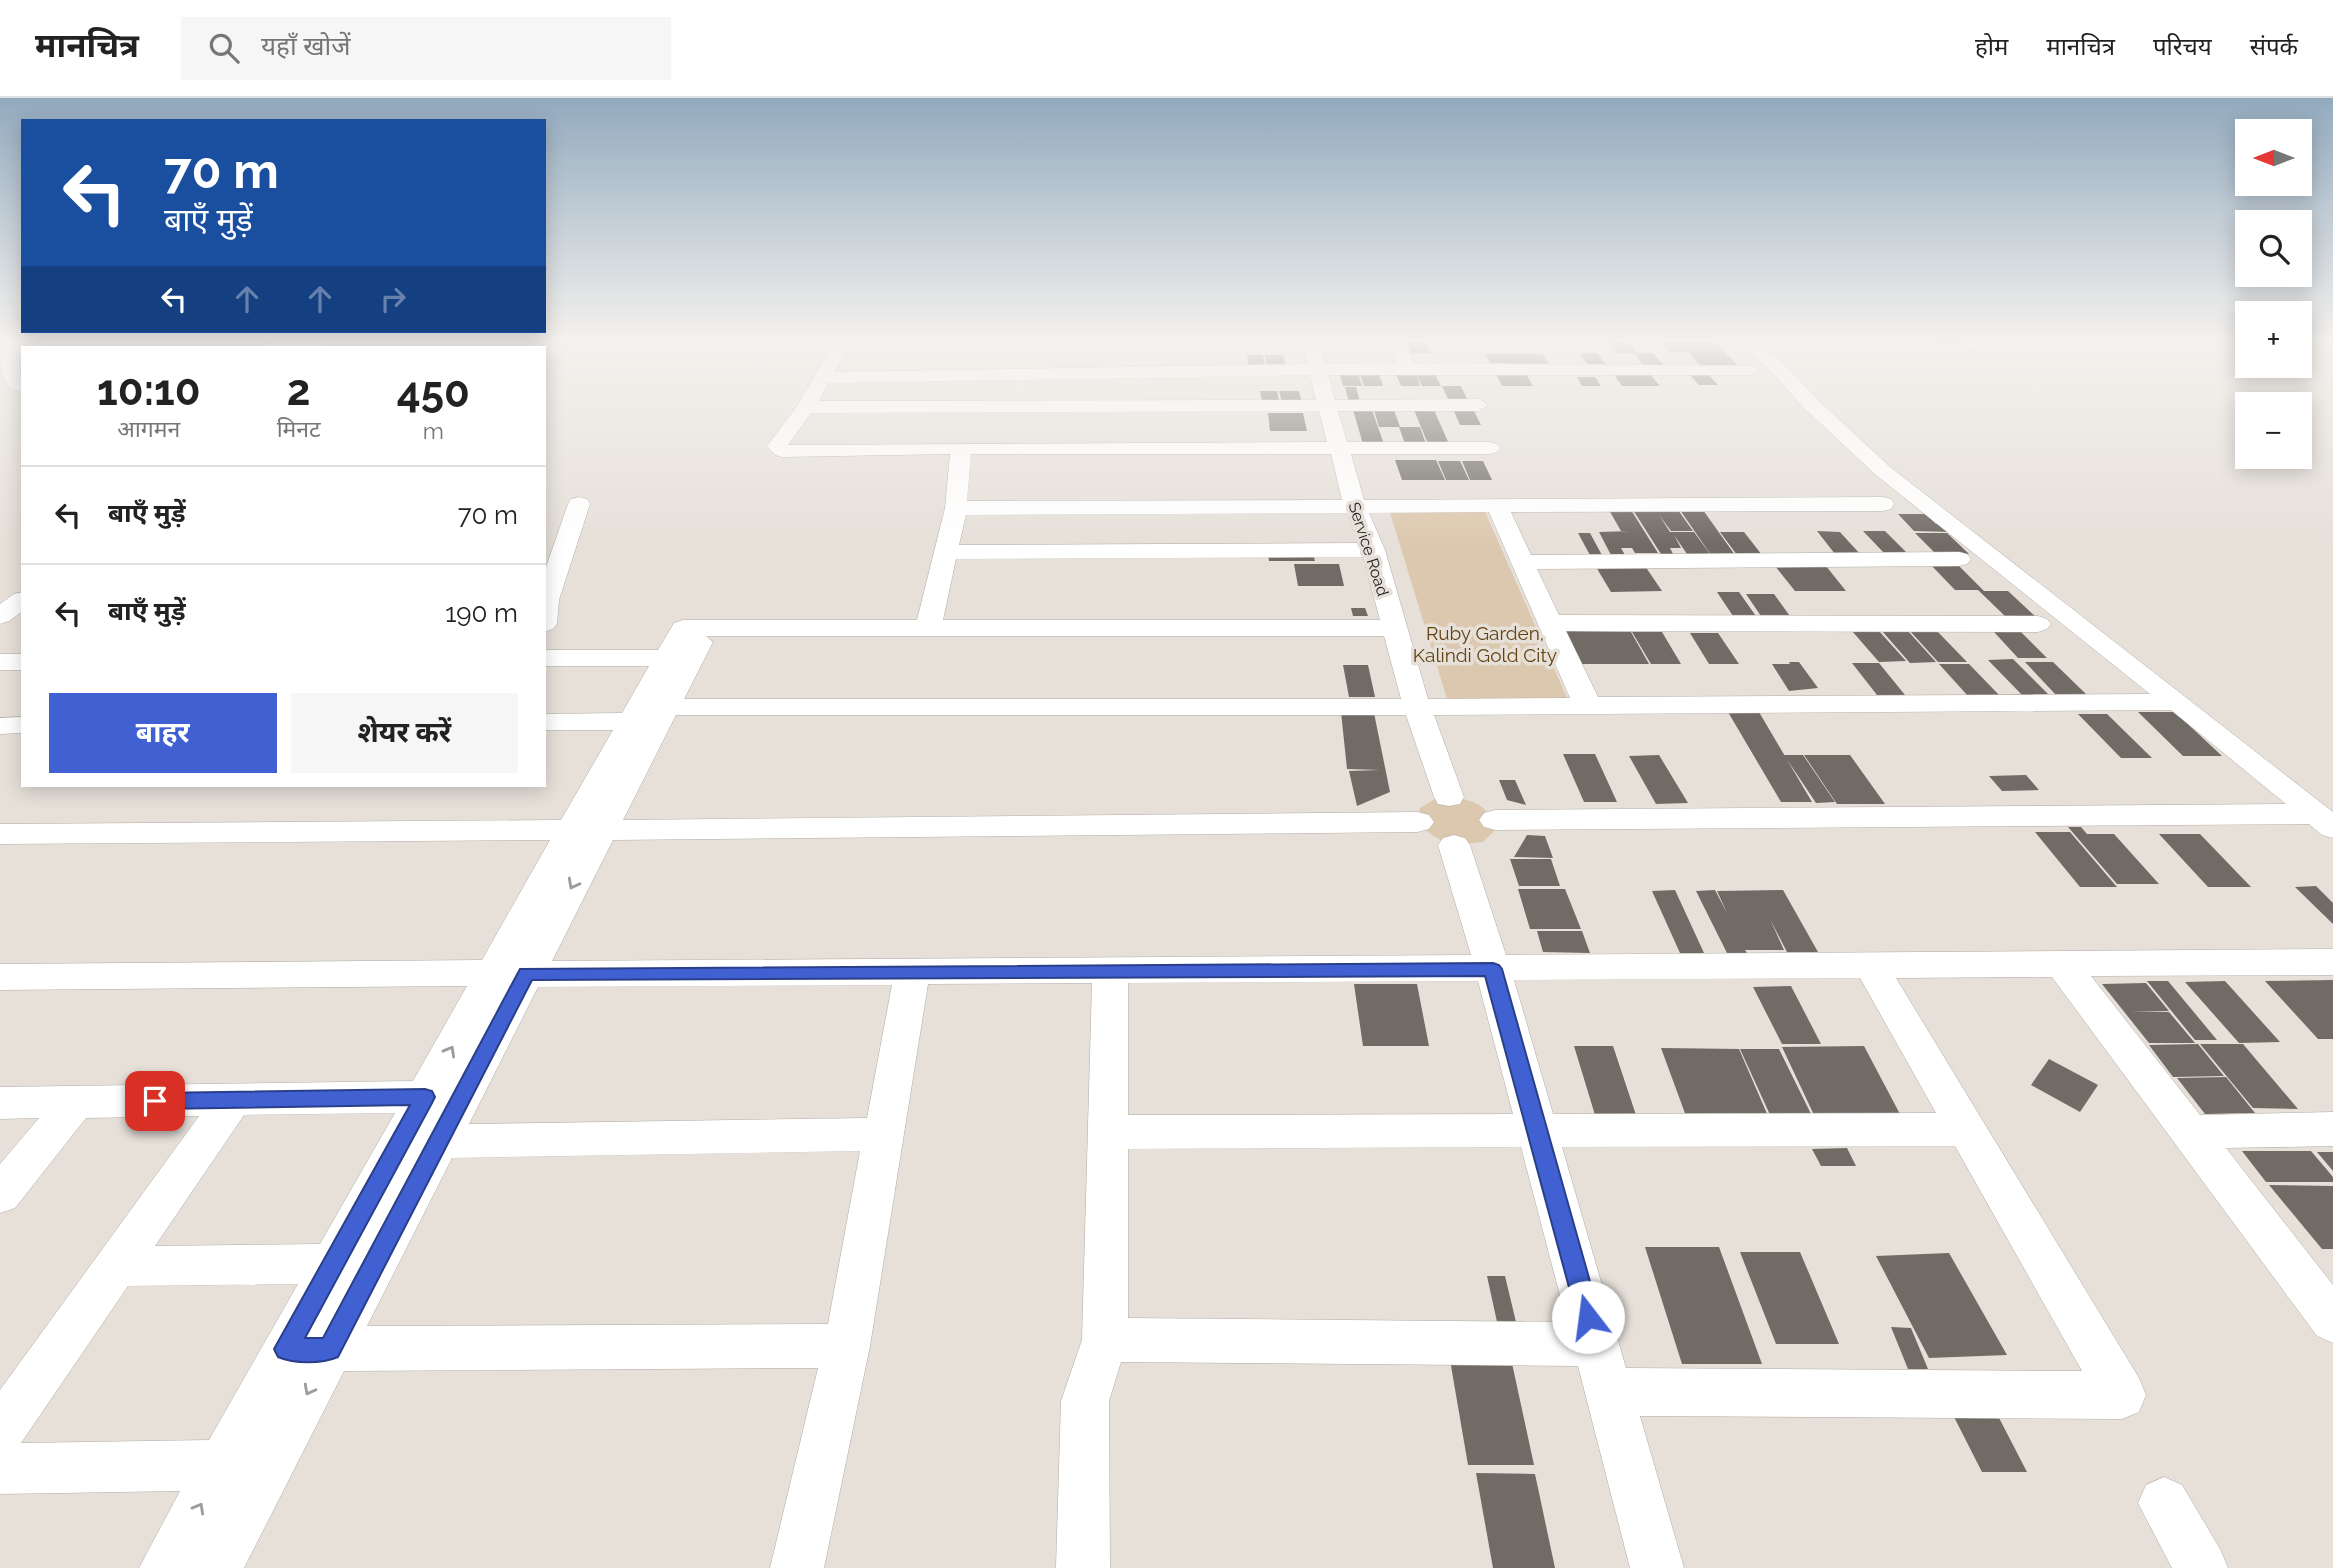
<!DOCTYPE html>
<html lang="hi">
<head>
<meta charset="utf-8">
<style>
  :root { --surface:#fff; --page:#f6f6f6; --text:#222; --muted:#767676; --line:#e0e0e0; --accent:#4161d3 }
  body { margin:0; font-family:Raleway,"Noto Sans Devanagari",sans-serif; background:var(--page); color:var(--text); height:100vh; display:flex; flex-direction:column; font-size:26px; white-space:nowrap }
  * { box-sizing:border-box; margin:0 }
  p { font-size:23px; color:var(--muted) }
  .icon { flex:none; width:38px; height:38px; fill:none; stroke:currentColor; stroke-width:2; stroke-linecap:round; stroke-linejoin:round }
  .map { position:relative; flex:1; overflow:hidden }
  .drawer { position:absolute; left:21px; top:248px; width:525px; height:441px; display:flex; flex-direction:column; background:var(--surface); border-radius:0px; box-shadow:0 4px 18px #0003 }
  .drawer>* { flex:none }
  .hud { position:absolute; left:21px; top:21px; width:525px; height:214px; border-radius:0px; box-shadow:0 4px 18px #0003; background:#1a4fa0; color:#fff; overflow:hidden }
  .needle { width:46px; rotate:270deg }
  .fabs { position:absolute; left:2235px; top:21px; display:grid; gap:14px }
  .fabs a { display:grid; place-items:center; width:77px; height:77px; border-radius:0px; background:var(--surface); box-shadow:0 4px 18px #0003; font-size:35px }
  .pin { position:absolute; display:grid; place-items:center; width:60px; height:60px; color:#fff; margin:-30px; border-radius:14px; box-shadow:0 4px 10px #0006 }
  .me { position:absolute; width:77px; margin:-38px; rotate:345deg; stroke-linejoin:round; filter:drop-shadow(0 0 5px #0008) }
  .turn { display:flex; align-items:center; gap:24px; height:147px; padding:0 28px; font-size:32px }
  .turn .icon { width:91px; height:91px; stroke-width:2.5 }
  .turn b { display:block; font-size:49px; line-height:60px }
  .lanes { display:flex; align-items:center; height:66px; padding:0 28px; background:#0003; justify-content:center; gap:35px; direction:ltr }
  .lanes .off { opacity:.35 }
  .eta { display:flex; justify-content:space-evenly; align-items:center; height:119px; text-align:center }
  .eta b { font-size:42px; font-weight:700; line-height:49px }
  .primary-button { display:flex; gap:14px; margin-top:auto; padding:14px 28px }
  .primary-button a { flex:1; height:80px; border-radius:0px; background:var(--accent); color:#fff; font-size:28px; font-weight:700; line-height:80px; text-align:center }
  .primary-button a+a { background:var(--page); color:var(--text) }
  ul { padding:0; list-style:none }
  li { display:flex; align-items:center; gap:21px; height:98px; padding:0 28px; border-top:2px solid var(--line) }
  li div { flex:1 }
  li b { display:block; font-size:26px }
  li em { font-style:normal }
  header { display:flex; align-items:center; gap:42px; box-sizing:border-box; height:98px; padding:0 35px; background:var(--surface); border-bottom:2px solid var(--line) }
  header strong { font-size:33px }
  nav { display:flex; gap:38px; margin-inline-start:auto; font-size:24px }
  .search { width:490px; height:63px; background:var(--page); display:flex; align-items:center; gap:18px; box-sizing:border-box; padding:0 24px; border-radius:0px; color:var(--muted); font-size:26px }
  .map>svg:first-child { display:block }
  .green { fill:#dcc8ae }
  .building { fill:#706b64 }
  .lines { fill:none; stroke-linecap:round; stroke-linejoin:round }
  .minor-casing { stroke:#b2aca5; stroke-width:1 }
  .tertiary-casing { stroke:#b2aca5; stroke-width:2 }
  .minor { fill:#fff; fill-rule:evenodd }
  .tertiary { fill:#fff; fill-rule:evenodd }
  .oneway { stroke:#9d9c9b }
  .route { fill:#4161d3; stroke:#2a3f89; stroke-width:2 }
  .labels { text-anchor:middle; stroke-width:7; stroke-linejoin:round; paint-order:stroke }
  .far-street-label { font-size:16px; fill:#252320; stroke:#e6e0d9 }
  .park-label { font-size:19px; fill:#644311; stroke:#e6e0d9 }
</style>
</head>
<body>
<header>
<strong>मानचित्र</strong>
<div class="search"><svg class="icon" aria-label="search" viewBox="0 0 24 24"><circle cx="10" cy="10" r="6"/><path d="M15 15l6 6"/></svg>यहाँ खोजें</div>
<nav><a>होम</a><a>मानचित्र</a><a>परिचय</a><a>संपर्क</a></nav>
</header>
<div class="map">
<svg width="2333" height="1470" viewBox="0 0 2333 1470">
  <rect width="100%" height="100%" fill="#e6e0d9"/>
  <path class="green" d="M1389,411H1484L1567,600L1447,601Z
    M1449,699C1474,702 1487,706 1496,731L1483,744C1450,748 1443,748 1418,725L1420,710L1435,701Z"/>
  <path class="building" d="M1658,241H1713L1738,268H1701L1688,254H1670Z
    M1823,241H1956L1963,246L1824,243Z
    M1403,242H1424L1430,255H1408Z
    M1608,242H1626L1636,255H1618Z
    M1579,255H1597L1607,268H1589Z
    M1634,255H1653L1665,269H1645Z
    M1485,256H1542L1551,269H1492Z
    M1247,257H1263L1265,270H1249Z
    M1265,257H1283L1286,270H1267Z
    M1359,273H1378L1383,288H1364Z
    M1339,274H1358L1362,288H1343Z
    M1395,274H1434L1441,288H1422L1417,278L1420,288H1401Z
    M1495,274H1525L1533,288H1502Z
    M1612,274H1648L1660,288H1622Z
    M1687,274H1706L1718,287H1699Z
    M1577,279H1595L1601,288H1582Z
    M1442,288H1461L1468,303H1449Z
    M1345,289H1356L1360,304H1349Z
    M1260,293H1277L1280,308H1263Z
    M1279,293H1299L1303,308H1283Z
    M1453,311H1473L1481,327H1460Z
    M1353,312H1372L1384,346H1363Z
    M1374,312H1394L1400,329H1379Z
    M1414,312H1434L1449,346H1428Z
    M1268,315H1303L1307,333H1270Z
    M1399,329H1420L1426,346H1405Z
    M1395,362H1436L1445,382H1402Z
    M1438,363H1460L1469,382H1446Z
    M1462,363H1483L1492,382H1470Z
    M1609,412H1631L1658,455H1635L1632,450H1621L1625,457H1611L1599,434L1630,433H1621Z
    M1633,412H1678L1693,433H1671L1659,417L1670,434H1694L1710,456H1687L1674,437L1681,450H1670L1673,456H1661Z
    M1680,412H1703L1735,457H1711Z
    M1898,416H1926L1936,426H1943L1950,434L1914,433Z
    M1817,433L1840,434L1860,456H1835Z
    M1863,433H1885L1907,455L1885,456Z
    M1720,434H1744L1762,457H1737Z
    M1578,435H1590L1603,459H1591Z
    M1915,435H1947L1969,456H1936Z
    M1268,456H1313L1315,463H1269Z
    M1294,466H1339L1344,488H1298Z
    M1930,466H1957L1984,493H2008L2036,519H2006L1978,492H1955Z
    M1645,468L1662,493L1611,494L1596,469Z
    M1775,468H1826L1846,493H1795Z
    M1717,494H1739L1758,521H1735Z
    M1746,496H1774L1792,521H1763Z
    M1351,510H1365L1368,518H1353Z
    M1907,532L1936,564L1910,565L1882,533Z
    M1563,533L1631,534L1649,566H1579Z
    M1852,533H1879L1906,563L1879,564Z
    M1910,533H1937L1967,564H1938Z
    M1632,534H1662L1681,566H1651Z
    M1994,534H2021L2047,560H2018Z
    M1690,535H1718L1739,566H1709Z
    M2013,561L2048,596L2022,597L1988,562Z
    M1789,564H1799L1818,590L1789,593L1772,566H1790Z
    M2025,564H2053L2087,597H2056Z
    M1852,565H1879L1905,597H1877Z
    M1939,566H1969L1999,597L1968,598Z
    M1343,567H1368L1375,599H1349Z
    M1341,614L1374,615L1390,694L1357,708L1349,673L1380,672L1347,671Z
    M1728,614H1759L1812,704H1781Z
    M2138,614H2175L2222,658H2183Z
    M2078,616H2107L2152,660H2121Z
    M1563,656H1595L1617,704H1584Z
    M1659,657L1688,705L1656,706L1629,658Z
    M1784,657H1803L1835,704L1816,705Z
    M1804,657H1850L1885,706H1837Z
    M2026,677L2039,692L2002,693L1989,678Z
    M1499,682H1515L1526,707L1507,702Z
    M2068,729H2081L2087,736H2114L2159,786H2117Z
    M2035,734H2070L2117,789H2080Z
    M2159,736H2200L2251,789H2208Z
    M1527,737L1545,738L1553,760L1514,759Z
    M1510,761H1551L1560,788H1519Z
    M2316,788L2333,805V826L2295,789Z
    M1518,791H1565L1581,831H1530Z
    M1675,792L1704,855H1680L1652,793Z
    M1715,792L1727,815L1717,793L1783,792L1818,854H1787L1770,821L1784,852H1745L1747,855H1727L1696,793Z
    M1537,833H1582L1590,855L1543,854Z
    M2333,882V941H2318L2265,883Z
    M2147,883H2168L2217,942H2195Z
    M2225,883L2280,944L2239,945L2185,884Z
    M2146,885L2169,913L2131,914H2169L2195,945H2149L2102,886Z
    M1354,886H1417L1429,948H1363Z
    M1791,888L1821,946H1782L1753,889Z
    M2198,946L2224,978L2173,979L2149,947Z
    M2200,946H2243L2298,1011L2253,1010Z
    M1574,948H1613L1636,1017H1595Z
    M1864,948L1901,1018L1814,1017L1782,949Z
    M1661,950L1739,951L1768,1018H1686Z
    M1740,951H1779L1812,1018L1771,1019Z
    M2049,961L2098,987L2080,1014L2031,987Z
    M2226,979L2255,1015L2205,1016L2177,980Z
    M1847,1050L1856,1068H1821L1812,1051Z
    M2242,1053H2311L2333,1079V1084H2266Z
    M2317,1054H2333V1073Z
    M2269,1087L2333,1088V1151H2322Z
    M1645,1149H1719L1762,1266H1682Z
    M1740,1154H1800L1839,1246H1776Z
    M1949,1155L2007,1257L1929,1260L1876,1158Z
    M1487,1178H1505L1516,1224H1497Z
    M1891,1229L1911,1230L1928,1271H1908Z
    M1449,1256H1510L1534,1367H1468Z
    M1998,1318L2027,1374H1982L1954,1319Z
    M1476,1375L1535,1376L1555,1470H1493Z"/>
  <g class="lines">
    <defs>
      <path id="minor" d="M297,241H338L336,245L303,250H263L266,246Z
        M836,241H852L834,274L1307,266L1301,241H1317L1325,266L1397,265L1390,241H1406L1414,265L1756,268L1759,272L1750,277H1328L1335,302L1479,301L1488,307L1479,313H1338L1347,344H1490L1497,346L1500,350L1497,354L1490,356H1351L1364,402L1883,399L1891,401L1894,406L1891,411L1883,413L1511,414L1531,457L1959,454L1967,456L1971,461L1967,466L1959,468L1537,471L1559,517L2038,518L2047,521L2051,526L2047,531L2038,534L1566,533L1598,599L2150,596L1876,377L1804,310L1767,269L1732,241H1751L1779,261L1818,302L1890,369L2333,714V740L2322,737L2309,726L1495,732L1484,729L1479,722L1484,715L1495,712L2286,706L2171,612L1434,617L1464,699L1460,706L1449,708L1438,706L1434,699L1406,617H676L623,722L1418,714L1429,717L1434,724L1429,731L1418,734L613,742L552,863L1471,857L1438,747L1443,740L1454,737L1465,740L1470,747L1506,857L2333,851V877L2091,878L2200,1017L2333,1014V1048L2226,1050L2333,1187V1245L2317,1238L2052,879L1896,880L2139,1280L2146,1297L2139,1314L2122,1321L1640,1318L1684,1470H1630L1578,1268L1121,1264L1109,1303L1110,1470H1056L1061,1303L1082,1242L1092,885L928,886L870,1248L824,1470H770L818,1270L344,1273L244,1470H139L180,1393L0,1396V1292L199,1018L86,1020L15,1110L0,1115V1066L39,1020L0,1021V989L413,983L467,888L0,892V866L482,862L550,742L0,746V726L561,722L613,632H544V616L622,615L649,568H544V552H658L674,525L683,522H917L945,410L950,356L782,359L775,357L767,348L797,308ZM1310,277L1316,302L819,303L828,285ZM1319,313L1327,344L788,347L811,315ZM971,356H1331L1342,402L967,403ZM1489,414L1570,600L1428,601L1385,452L1369,415ZM1347,415L1359,445L959,447L966,417ZM1363,459L1380,522H943L956,461ZM706,538H1384L1401,601H684L713,544ZM1860,880L1936,1015L1553,1016L1514,882ZM1478,883L1513,1016L1128,1017V885ZM892,887L867,1020L469,1026L538,889ZM395,1015L320,1146L155,1148L244,1017ZM1955,1048L2082,1273L1626,1270L1562,1049ZM1521,1049L1567,1224L1128,1220V1051ZM860,1053L828,1226L367,1228L452,1060ZM298,1186L209,1342L21,1345L128,1188Z
        M1954,241H1973L1981,248L1972,253Z
        M9,252L18,257L23,293L11,291L2,278L0,257Z
        M579,399L587,401L590,406L559,502L557,526L553,531L544,534V475L568,406L571,401Z
        M23,494V513L9,523L0,526V506L14,496Z
        M0,556H23V572H0Z
        M23,619V635L0,636V620Z
        M2164,1379L2182,1387L2220,1451L2228,1470H2172L2138,1405L2146,1387Z"/>
      <path id="tertiary" d="M15,241H60L57,245L0,256V244Z"/>
    </defs>
    <use href="#minor" class="minor-casing"/>
    <use href="#tertiary" class="tertiary-casing"/>
    <use href="#minor" class="minor"/>
    <use href="#tertiary" class="tertiary"/>
  </g>
  <defs><path id="oneway-chevron" d="M-2-3.5L2.5 0L-2 3.5" fill="none" stroke-width="1.6" stroke-linecap="round" stroke-linejoin="round" transform="scale(1.75)"/></defs>
  <g class="oneway">
    <use href="#oneway-chevron" transform="translate(573 786) rotate(118)"/>
    <use href="#oneway-chevron" transform="translate(450 953) rotate(-61)"/>
    <use href="#oneway-chevron" transform="translate(309 1292) rotate(118)"/>
    <use href="#oneway-chevron" transform="translate(199 1410) rotate(-61)"/>
  </g>
  <linearGradient id="sky" x2="0" y2="1"><stop stop-color="#92aabe"/><stop offset="0.54" stop-color="#f4f1ee"/><stop offset="1" stop-color="#f4f1ee" stop-opacity="0"/></linearGradient>
  <rect width="2333" height="447" fill="url(#sky)"/>
  <path class="route" d="M1493,865L1499,867L1502,871L1600,1219L1596,1227L1588,1230L1580,1227L1577,1219L1485,878L532,882L338,1259C322,1266 294,1266 278,1259L274,1251L410,1007L155,1011L148,1008L145,1003L148,997L155,995L425,991L432,993L435,999L432,1005L305,1240H323L520,871Z"/>
  <g class="labels">
    <g class="far-street-label">
      <text transform="translate(1369 451) rotate(72)" y="6">Service Road</text>
    </g>
    <g class="park-label">
      <text x="1485" y="542">Ruby Garden,<tspan x="1485" dy="22">Kalindi Gold City</tspan></text>
    </g>
  </g>
</svg>
<div class="fabs">
<a><svg class="needle" viewBox="-14 -14 28 28"><path d="M0-13l5 13h-10z" fill="#e53935"/><path d="M0 13l5-13h-10z" fill="#767676"/></svg></a>
<a><svg class="icon" aria-label="search" viewBox="0 0 24 24"><circle cx="10" cy="10" r="6"/><path d="M15 15l6 6"/></svg></a>
<a>+</a>
<a>−</a>
</div>
<div class="pin" style="left:155px;top:1003px;background:#d93025"><svg class="icon" aria-label="arrive" viewBox="0 0 24 24"><path d="M6 21V4h12l-3 4 3 4H6"/></svg></div>
<svg class="me" style="left:1588px;top:1219px" viewBox="-20 -20 40 40"><circle r="19" fill="#fff"/><path d="M0-13L10 11 0 6-10 11z" fill="#4161d3"/></svg>
<div class="hud">
<div class="turn"><svg class="icon" aria-label="left" viewBox="0 0 24 24"><path d="M17 20v-9H6M10 6l-5 5 5 5"/></svg><div><b>70 m</b>बाएँ मुड़ें</div></div>
<div class="lanes"><svg class="icon" aria-label="left" viewBox="0 0 24 24"><path d="M17 20v-9H6M10 6l-5 5 5 5"/></svg><svg class="icon off" aria-label="ahead" viewBox="0 0 24 24"><path d="M12 20V5M6 11l6-6 6 6"/></svg><svg class="icon off" aria-label="ahead" viewBox="0 0 24 24"><path d="M12 20V5M6 11l6-6 6 6"/></svg><svg class="icon off" aria-label="right" viewBox="0 0 24 24"><path d="M7 20v-9h11M14 6l5 5-5 5"/></svg></div>
</div>
<section class="drawer">
<div class="eta">
<div><b>10:10</b><p>आगमन</p></div>
<div><b>2</b><p>मिनट</p></div>
<div><b>450</b><p>m</p></div>
</div>
<ul>
<li><svg class="icon" aria-label="left" viewBox="0 0 24 24"><path d="M17 20v-9H6M10 6l-5 5 5 5"/></svg><div><b>बाएँ मुड़ें</b></div><em>70 m</em></li>
<li><svg class="icon" aria-label="left" viewBox="0 0 24 24"><path d="M17 20v-9H6M10 6l-5 5 5 5"/></svg><div><b>बाएँ मुड़ें</b></div><em>190 m</em></li>
</ul>
<div class="primary-button"><a>बाहर</a><a>शेयर करें</a></div>
</section>
</div>
</body>
</html>
